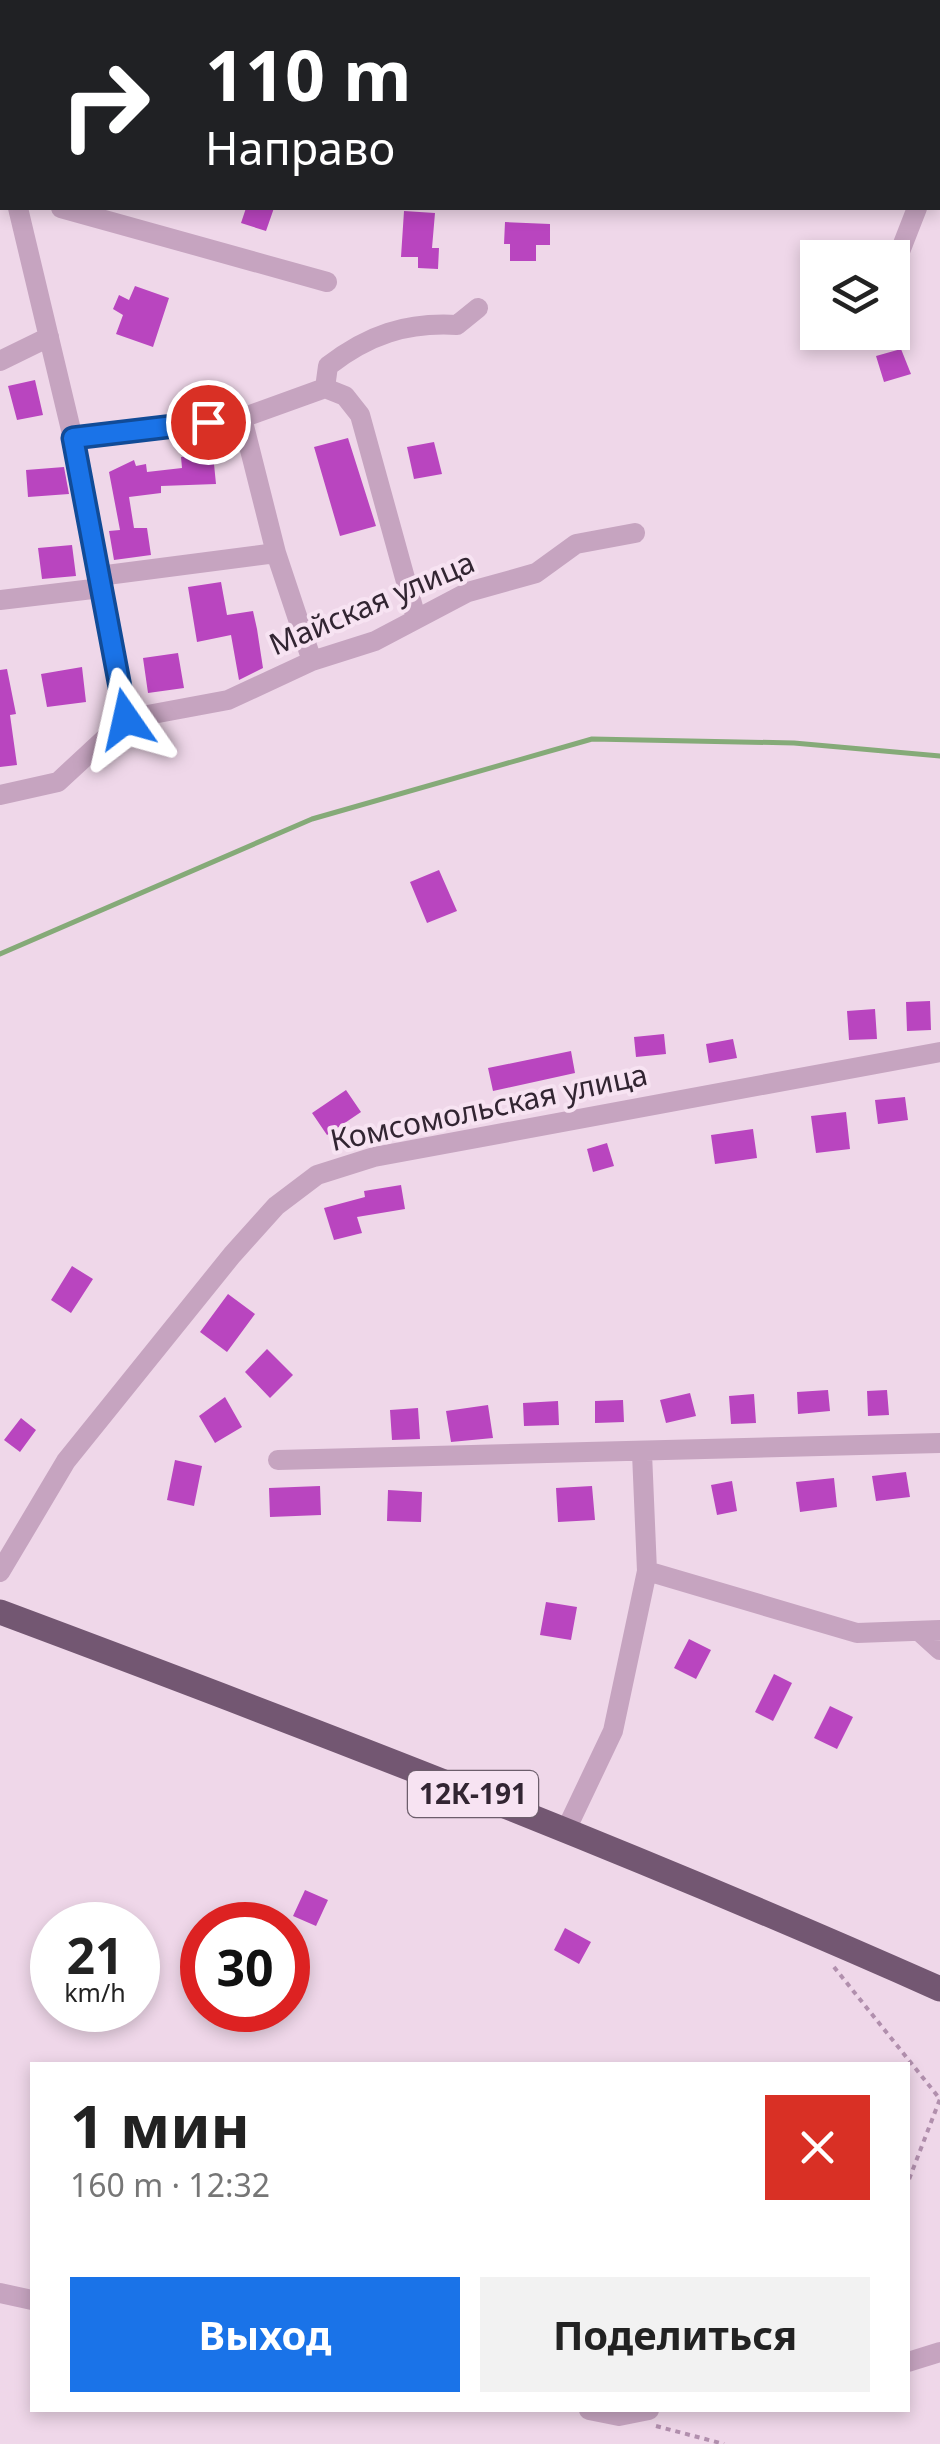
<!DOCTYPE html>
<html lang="ru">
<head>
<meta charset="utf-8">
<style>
  :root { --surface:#fff; --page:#f2f2f2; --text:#222; --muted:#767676; --accent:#1a73e8 }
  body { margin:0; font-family:"Noto Sans",sans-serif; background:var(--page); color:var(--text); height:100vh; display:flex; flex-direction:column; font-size:38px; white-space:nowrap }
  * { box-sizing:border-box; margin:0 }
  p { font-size:32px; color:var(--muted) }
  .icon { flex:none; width:55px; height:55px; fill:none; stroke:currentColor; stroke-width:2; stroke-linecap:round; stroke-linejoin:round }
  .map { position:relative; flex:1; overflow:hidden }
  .panel { position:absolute; left:30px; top:2062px; width:880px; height:350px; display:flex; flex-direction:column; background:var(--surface); border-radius:0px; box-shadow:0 5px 15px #0003 }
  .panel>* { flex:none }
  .hud { position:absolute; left:0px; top:0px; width:940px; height:210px; box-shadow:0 5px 15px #0003; background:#202124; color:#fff; overflow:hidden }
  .tools { position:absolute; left:800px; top:240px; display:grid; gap:20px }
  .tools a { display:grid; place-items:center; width:110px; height:110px; border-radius:0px; background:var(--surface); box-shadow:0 5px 15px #0003; font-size:50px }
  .speed { position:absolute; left:30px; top:1902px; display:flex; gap:20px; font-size:50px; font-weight:700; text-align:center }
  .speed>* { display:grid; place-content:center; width:130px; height:130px; border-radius:50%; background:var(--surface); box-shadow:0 5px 15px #0003; line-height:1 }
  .speed small { font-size:25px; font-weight:400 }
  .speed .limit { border:15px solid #d22; background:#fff; color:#111 }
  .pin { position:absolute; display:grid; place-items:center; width:85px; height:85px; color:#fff; margin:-42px; border:5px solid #fff; border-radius:50%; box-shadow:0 2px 10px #0007 }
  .me { position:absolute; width:110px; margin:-55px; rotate:349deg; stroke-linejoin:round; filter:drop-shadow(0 0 8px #0008) }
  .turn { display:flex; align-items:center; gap:35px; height:210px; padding:0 40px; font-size:45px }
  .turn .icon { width:130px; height:130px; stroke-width:2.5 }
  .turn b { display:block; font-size:70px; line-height:85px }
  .round { display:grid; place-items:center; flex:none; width:105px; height:105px; border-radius:0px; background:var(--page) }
  .summary { display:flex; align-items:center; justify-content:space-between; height:170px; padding:0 40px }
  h1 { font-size:60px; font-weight:700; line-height:75px }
  .button { display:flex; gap:20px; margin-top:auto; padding:20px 40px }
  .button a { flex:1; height:115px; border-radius:0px; background:var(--accent); color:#fff; font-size:40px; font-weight:700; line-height:115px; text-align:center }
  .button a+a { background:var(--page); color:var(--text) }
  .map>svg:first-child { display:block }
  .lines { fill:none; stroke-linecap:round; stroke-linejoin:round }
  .stream { stroke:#85aa78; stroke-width:5 }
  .building { fill:#b945bf }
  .path { stroke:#b18fad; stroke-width:4; stroke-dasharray:5 5; stroke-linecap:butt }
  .minor { stroke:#c6a4c0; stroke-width:20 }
  .major { stroke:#735772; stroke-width:25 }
  .route-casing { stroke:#114b97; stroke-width:25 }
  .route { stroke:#1a73e8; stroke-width:18 }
  .labels { text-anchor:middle; stroke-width:8; stroke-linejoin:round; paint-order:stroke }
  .shield { fill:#f7e3f2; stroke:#6d5e6c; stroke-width:2.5 }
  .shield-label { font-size:28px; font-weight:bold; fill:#322532 }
  .street-label { font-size:30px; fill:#322532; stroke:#f7e3f2 }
</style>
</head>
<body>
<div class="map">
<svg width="940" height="2444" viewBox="0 0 940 2444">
  <rect width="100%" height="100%" fill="#efd7e9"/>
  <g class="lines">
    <path class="stream" d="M0,954L312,819L592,739L794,743L940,756"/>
  </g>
  <path class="building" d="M246,208H274L266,231L241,223Z
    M404,211L435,213L432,248H439L438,269L418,268V257H401Z
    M505,222L550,224V245H536V261H510V244H504Z
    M135,286L169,298L153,347L116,334L123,315L113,309L119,295L129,300Z
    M901,349L911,374L884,382L876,356Z
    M35,380L43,415L17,420L8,386Z
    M348,438L376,526L340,536L314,447Z
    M434,442L442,474L414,479L407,447Z
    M213,454L216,484L161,486V493L129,497L134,528H147L151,555L114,560L109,531L120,530L109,472L134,460L136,466L146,464L147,472L182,468L181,457Z
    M64,467L69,494L28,497L26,470Z
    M72,545L76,576L42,579L38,548Z
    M221,582L227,615L253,611L257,629L263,668L239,680L231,635L197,642L188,587Z
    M178,653L184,688L148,693L143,658Z
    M82,667L86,702L47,707L41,674Z
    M7,669L16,714L10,715L17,765L0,767V670Z
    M439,870L457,911L427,923L410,882Z
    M930,1001L931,1030L907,1031L906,1002Z
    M875,1009L877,1039L849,1040L847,1011Z
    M664,1034L666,1054L636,1057L634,1037Z
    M733,1039L737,1058L709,1063L706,1044Z
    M571,1051L575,1073L493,1091L488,1068Z
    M346,1090L361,1112L327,1135L312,1113Z
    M905,1097L908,1120L878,1124L875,1100Z
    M846,1112L850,1149L816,1153L811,1116Z
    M753,1129L757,1158L715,1164L711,1135Z
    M607,1143L614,1166L593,1172L587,1149Z
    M401,1185L405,1209L357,1217L362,1233L334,1240L324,1208L365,1197L364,1191Z
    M72,1266L93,1279L71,1313L51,1300Z
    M228,1294L255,1314L227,1352L200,1332Z
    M267,1349L293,1375L270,1398L245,1372Z
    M828,1390L830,1411L798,1414L797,1392Z
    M887,1390L889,1415L868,1416L867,1391Z
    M690,1393L696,1416L666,1423L660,1400Z
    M754,1394L756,1423L731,1424L729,1396Z
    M225,1397L242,1427L215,1443L199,1416Z
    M623,1400L624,1422L595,1423V1401Z
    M558,1401L559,1425L524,1426L523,1403Z
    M488,1405L493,1438L451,1442L446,1411Z
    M418,1408L420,1439L392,1440L390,1410Z
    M21,1418L36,1430L20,1452L4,1440Z
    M175,1460L202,1466L194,1506L167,1500Z
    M906,1472L910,1497L876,1501L872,1476Z
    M834,1478L837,1507L800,1512L796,1482Z
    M732,1481L737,1511L717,1515L711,1485Z
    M320,1486L321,1515L270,1517L269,1488Z
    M592,1486L595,1520L558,1522L556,1488Z
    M388,1490L422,1492L421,1522L387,1521Z
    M546,1602L577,1607L571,1640L540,1635Z
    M689,1639L711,1650L696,1679L674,1668Z
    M774,1674L792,1683L773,1721L755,1712Z
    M830,1706L853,1717L837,1749L814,1738Z
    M305,1890L328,1900L316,1926L293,1916Z
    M565,1928L591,1942L579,1964L554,1950Z"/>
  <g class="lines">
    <path class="path" d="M834,1967L940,2099L908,2182
      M656,2426L724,2444"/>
    <path class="minor" d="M233,0L239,2
      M416,0L417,2
      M652,2L653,0
      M0,49H2
      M0,142L2,151
      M938,154L940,148
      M18,208L71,430L126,719
      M61,208L327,282
      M892,272L917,208
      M0,361L49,337
      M325,388L328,366C368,335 406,322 457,325L478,308
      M242,418L276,553
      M73,438L242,418L325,388L345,396L360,415L416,618
      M99,576L276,553L312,661
      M0,600L101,588
      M0,795L58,782L126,719L228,700L312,661L375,641L468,592L536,573L576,544L635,533
      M278,1460L940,1443
      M647,1571L857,1633L940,1630
      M0,1572L66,1461L232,1255L276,1206L317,1175L374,1157L940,1052
      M919,1631L940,1650
      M565,1832L613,1731L647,1571L642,1453
      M0,2293L32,2300
      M908,2362L940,2352
      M589,2410L619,2416L649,2410"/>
    <path class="major" d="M0,1612C316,1730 632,1852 940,1989"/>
  </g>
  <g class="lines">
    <defs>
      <path id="route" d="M126,719L73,438L208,422"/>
    </defs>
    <use href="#route" class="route-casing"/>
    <use href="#route" class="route"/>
  </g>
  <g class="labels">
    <rect class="shield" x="408" y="1771" width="130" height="46" rx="8"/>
    <g class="shield-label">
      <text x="473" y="1804">12К-191</text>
    </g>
    <g class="street-label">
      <text transform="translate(372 604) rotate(-23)" y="10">Майская улица</text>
      <text transform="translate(489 1108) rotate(-12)" y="10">Комсомольская улица</text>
    </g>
  </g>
</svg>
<div class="tools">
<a><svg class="icon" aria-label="layers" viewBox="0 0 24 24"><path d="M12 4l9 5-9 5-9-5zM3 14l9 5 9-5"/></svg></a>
</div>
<div class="speed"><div>21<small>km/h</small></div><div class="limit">30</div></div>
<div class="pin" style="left:208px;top:422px;background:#d93025"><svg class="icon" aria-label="arrive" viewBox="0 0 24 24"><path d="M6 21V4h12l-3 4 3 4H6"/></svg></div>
<svg class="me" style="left:126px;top:719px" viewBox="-20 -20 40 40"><path d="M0-17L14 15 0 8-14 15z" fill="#1a73e8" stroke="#fff" stroke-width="4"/></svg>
<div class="hud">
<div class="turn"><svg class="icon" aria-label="right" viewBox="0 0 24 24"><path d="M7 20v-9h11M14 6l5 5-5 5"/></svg><div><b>110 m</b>Направо</div></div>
</div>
<section class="panel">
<div class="summary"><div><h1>1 мин</h1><p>160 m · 12:32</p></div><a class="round" style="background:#d93025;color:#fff"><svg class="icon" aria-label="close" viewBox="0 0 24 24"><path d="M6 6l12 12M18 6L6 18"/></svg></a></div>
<div class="button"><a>Выход</a><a>Поделиться</a></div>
</section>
</div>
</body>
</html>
